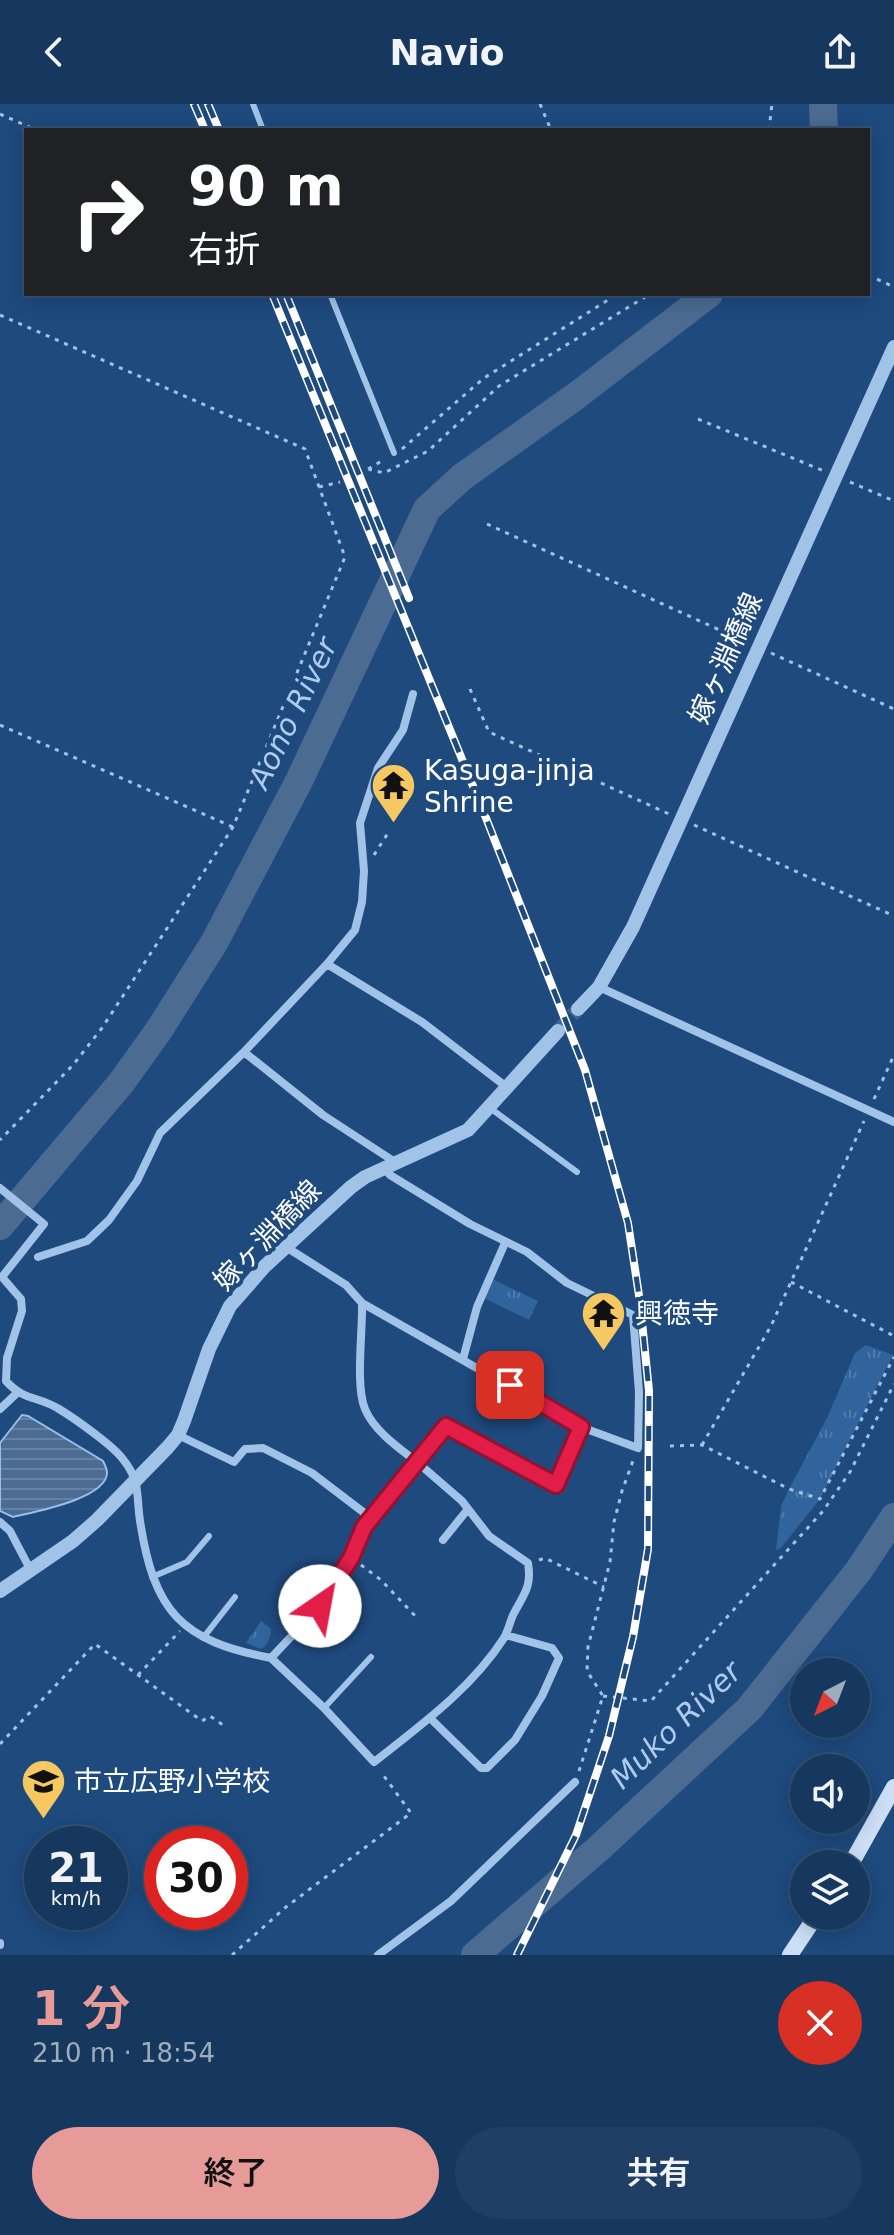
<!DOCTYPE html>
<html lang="ja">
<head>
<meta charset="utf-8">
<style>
  :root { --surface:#16385e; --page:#1f3f64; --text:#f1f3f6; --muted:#9eacbc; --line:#355273; --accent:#e69b98 }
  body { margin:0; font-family:"DejaVu Sans","Noto Sans JP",sans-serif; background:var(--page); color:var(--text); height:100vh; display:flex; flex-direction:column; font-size:30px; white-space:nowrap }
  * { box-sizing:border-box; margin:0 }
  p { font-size:26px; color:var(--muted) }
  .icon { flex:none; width:44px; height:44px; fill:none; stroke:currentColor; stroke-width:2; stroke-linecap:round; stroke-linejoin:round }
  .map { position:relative; height:1851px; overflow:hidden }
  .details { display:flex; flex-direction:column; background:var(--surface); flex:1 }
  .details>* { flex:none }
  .hud { position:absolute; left:24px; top:24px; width:846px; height:168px; border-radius:0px; box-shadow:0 4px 20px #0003,0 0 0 2px var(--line); background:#202124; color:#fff; overflow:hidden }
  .needle { width:52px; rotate:222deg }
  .fabs { position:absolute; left:790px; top:1554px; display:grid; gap:16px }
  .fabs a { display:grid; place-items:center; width:80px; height:80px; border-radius:50%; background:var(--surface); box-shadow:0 4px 20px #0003,0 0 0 2px var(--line); font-size:40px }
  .speed { position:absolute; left:24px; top:1722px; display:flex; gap:16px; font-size:40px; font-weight:700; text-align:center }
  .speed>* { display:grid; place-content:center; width:104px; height:104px; border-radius:50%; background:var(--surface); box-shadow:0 4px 20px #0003,0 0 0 2px var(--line); line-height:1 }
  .speed small { font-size:20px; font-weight:400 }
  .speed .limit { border:12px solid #d22; background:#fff; color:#111 }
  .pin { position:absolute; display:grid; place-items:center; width:68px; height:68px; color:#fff; margin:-34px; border-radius:16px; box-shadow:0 4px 12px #0006 }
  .me { position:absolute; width:88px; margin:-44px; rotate:33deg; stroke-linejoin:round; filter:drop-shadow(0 0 6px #0008) }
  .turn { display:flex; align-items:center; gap:28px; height:168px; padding:0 32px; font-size:36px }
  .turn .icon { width:104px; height:104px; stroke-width:2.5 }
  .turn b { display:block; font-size:56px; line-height:68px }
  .round { display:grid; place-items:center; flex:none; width:84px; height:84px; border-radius:42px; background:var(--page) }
  .headline { display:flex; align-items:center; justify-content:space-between; height:136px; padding:0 32px }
  h1 { font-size:48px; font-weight:600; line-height:60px; color:var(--accent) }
  .cta { display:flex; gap:16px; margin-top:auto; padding:16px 32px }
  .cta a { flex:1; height:92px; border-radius:48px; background:var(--accent); color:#111; font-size:32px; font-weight:600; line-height:92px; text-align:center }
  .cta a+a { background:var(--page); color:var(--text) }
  header { display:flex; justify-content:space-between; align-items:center; height:104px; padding:0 32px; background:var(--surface); font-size:36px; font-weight:600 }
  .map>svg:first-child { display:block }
  .grass { fill:url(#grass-tufts) }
  .water { fill:url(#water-rules); stroke:#95bee9; stroke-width:2 }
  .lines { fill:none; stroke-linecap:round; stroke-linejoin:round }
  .river { stroke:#4b6b92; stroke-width:28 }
  .tertiary-tunnel { stroke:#406591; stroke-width:14; stroke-dasharray:14 7; stroke-linecap:butt }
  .path { stroke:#a2c3e8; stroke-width:3; stroke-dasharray:4 6; stroke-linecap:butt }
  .service { stroke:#a2c3e8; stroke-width:6 }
  .minor { stroke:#a2c3e8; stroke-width:8 }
  .tertiary { stroke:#a2c3e8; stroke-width:14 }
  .secondary { stroke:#ccdff6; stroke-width:16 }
  .rail-casing { stroke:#fff; stroke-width:8 }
  .rail { stroke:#1e4a7e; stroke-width:5; stroke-dasharray:15; stroke-linecap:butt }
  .route-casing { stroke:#92132f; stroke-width:20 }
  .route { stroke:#e11d48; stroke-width:14 }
  .labels { text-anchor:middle; stroke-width:8; stroke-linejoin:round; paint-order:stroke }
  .street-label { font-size:28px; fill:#fff; stroke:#1e4a7e }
  .poi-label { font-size:28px; fill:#fff; stroke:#1e4a7e; text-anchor:start }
  .water-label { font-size:30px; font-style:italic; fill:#adccef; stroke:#1e4a7e }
</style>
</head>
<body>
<header><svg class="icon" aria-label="back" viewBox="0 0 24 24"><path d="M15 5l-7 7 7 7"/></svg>Navio<svg class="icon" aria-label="share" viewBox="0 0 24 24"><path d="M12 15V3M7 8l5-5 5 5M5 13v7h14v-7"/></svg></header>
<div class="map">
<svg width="894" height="1851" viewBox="0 0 894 1851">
  <defs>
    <pattern id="grass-tufts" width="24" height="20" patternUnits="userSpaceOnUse" patternTransform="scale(2)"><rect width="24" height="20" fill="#31649c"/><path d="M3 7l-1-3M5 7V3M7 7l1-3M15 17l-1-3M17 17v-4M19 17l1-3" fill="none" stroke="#507bab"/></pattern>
    <pattern id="water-rules" width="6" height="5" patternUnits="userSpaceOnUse" patternTransform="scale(2)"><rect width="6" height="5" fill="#4b6b92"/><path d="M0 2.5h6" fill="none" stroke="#6681a2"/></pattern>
  </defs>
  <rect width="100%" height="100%" fill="#1e4a7e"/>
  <path class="grass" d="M492,1175L538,1197L529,1216L484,1194Z
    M866,1241L893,1251L820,1395L780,1445L776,1446L781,1402L789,1385L827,1314L855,1249Z
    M261,1517L271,1525C271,1532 268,1542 261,1545L246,1539Z"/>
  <path class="water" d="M22,1311L28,1312L103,1357C105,1361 107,1365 107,1369C106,1395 33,1408 13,1413L0,1407V1339Z"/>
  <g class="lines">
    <path class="river" d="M823,0L824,26
      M0,1122L121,979L159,926L214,839L299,677L427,405L462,373L576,292L709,190
      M475,1851L598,1745L749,1605L859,1466L894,1413"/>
    <path class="tertiary-tunnel" d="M558,927L578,905"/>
    <path class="path" d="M540,0L551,26
      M0,10L36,26
      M769,26L772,0
      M868,171L894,183
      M0,211L305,345L345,453L233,723L102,924L73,961L0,1036
      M698,315L824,367
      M402,345L484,274L608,196L611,190
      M368,365L384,369L428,347L499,282L650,190
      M368,365L385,355
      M850,378L894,397
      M319,383L340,378
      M487,420L746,538
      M771,549L894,605
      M470,585L489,628L669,710
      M0,621L233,723
      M694,721L894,812
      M374,751L388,729
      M874,995L894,951
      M791,1178L894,1232
      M702,1341L771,1222L864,1017
      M670,1342L702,1341L789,1385L820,1395L894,1253
      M539,1456L545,1454L604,1483
      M361,1461L381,1476L418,1515
      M138,1571L180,1527
      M603,1592L651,1597L823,1407L850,1368L894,1280
      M0,1640L95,1540L202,1617L210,1612L226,1623
      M579,1667L603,1592L587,1567L588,1543L610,1458L614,1418L622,1387L634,1354
      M232,1851L286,1803L411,1709L381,1668"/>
    <path class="service" d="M253,0L263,26
      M330,190L394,349
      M490,1004L577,1068
      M152,1473L187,1458L209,1432
      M203,1534L235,1493
      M324,1604L371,1553"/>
    <path class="minor" d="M327,860L355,826L362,798L364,767L360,719L378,664L403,626L413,590
      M599,883L894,1018
      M395,1058L323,1011L244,948L327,860L422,918L508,984
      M0,1084L44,1120L2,1173L21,1195L22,1207L7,1254L6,1277C24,1297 38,1292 59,1305C74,1314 112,1341 122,1354C141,1377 136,1390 140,1417C154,1508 181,1537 271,1554
      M286,1143L346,1181L362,1199C363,1226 355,1281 365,1305C374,1327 399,1344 417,1358L446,1322L556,1381L581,1323
      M38,1153L87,1137L109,1116L137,1077L160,1029L244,948
      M362,1199L581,1323L638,1344L639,1288L633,1211L567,1179L527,1148L470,1120L390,1071L383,1064
      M463,1255L477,1203L505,1139
      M0,1305L17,1289
      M178,1331L234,1358L245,1345L263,1344L312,1369L371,1414
      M417,1358L462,1397L489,1432L528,1459C532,1483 524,1490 513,1511C510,1518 508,1527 504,1534C471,1585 421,1621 374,1658L324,1604L271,1554L320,1502L351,1454L364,1423Z
      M0,1418L10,1427L30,1465
      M443,1436L468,1405
      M430,1614L481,1664H487L515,1636L542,1592L559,1554L552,1544L506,1531
      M0,1839V1841
      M378,1851L451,1797L575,1678"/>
    <path class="tertiary" d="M578,905L599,883L633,823L894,243
      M0,1487L73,1437L97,1416L168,1343L178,1331L184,1317L209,1245L230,1202L265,1162L351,1083L365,1073L468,1026L558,927"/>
    <path class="secondary" d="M851,1760L894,1683
      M790,1851L816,1812"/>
    <defs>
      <path id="rail" d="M194,0L205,26
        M208,0L219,26
        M272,190L486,714L585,966L628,1119L640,1198L649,1287L648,1445L633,1533L609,1632L576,1731L517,1851
        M286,190L409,494"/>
    </defs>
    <use href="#rail" class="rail-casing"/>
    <use href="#rail" class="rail"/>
  </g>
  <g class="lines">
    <defs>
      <path id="route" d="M320,1502L351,1454L364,1423L446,1322L556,1381L581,1323L510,1281"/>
    </defs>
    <use href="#route" class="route-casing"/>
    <use href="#route" class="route"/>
  </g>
  <defs>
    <symbol id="temple-pin" viewBox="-11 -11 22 30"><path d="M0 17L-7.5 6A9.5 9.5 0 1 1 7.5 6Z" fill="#f6c861" stroke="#1e4a7e"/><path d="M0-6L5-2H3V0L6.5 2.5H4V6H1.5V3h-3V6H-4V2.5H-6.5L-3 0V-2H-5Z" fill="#111"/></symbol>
    <symbol id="school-pin" viewBox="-11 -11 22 30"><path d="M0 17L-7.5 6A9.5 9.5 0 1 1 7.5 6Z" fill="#f6c861" stroke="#1e4a7e"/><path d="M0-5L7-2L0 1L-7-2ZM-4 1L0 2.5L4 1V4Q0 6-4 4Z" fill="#111"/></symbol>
  </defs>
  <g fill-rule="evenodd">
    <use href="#temple-pin" x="368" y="656" width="51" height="69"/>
    <use href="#temple-pin" x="578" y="1184" width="51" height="69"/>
    <use href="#school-pin" x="18" y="1652" width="51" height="69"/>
  </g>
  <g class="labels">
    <g class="street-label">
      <text transform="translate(725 554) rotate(-66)" y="10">嫁ヶ淵橋線</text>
      <text transform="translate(267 1131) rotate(-46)" y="10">嫁ヶ淵橋線</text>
    </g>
    <g class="poi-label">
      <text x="424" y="676">Kasuga-jinja<tspan x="424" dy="32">Shrine</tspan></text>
      <text x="635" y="1219">興徳寺</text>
      <text x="74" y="1687">市立広野小学校</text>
    </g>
    <g class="water-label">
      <text transform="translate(293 609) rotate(-64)" y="10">Aono River</text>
      <text transform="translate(676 1621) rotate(-44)" y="10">Muko River</text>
    </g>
  </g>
</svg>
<div class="fabs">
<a><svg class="needle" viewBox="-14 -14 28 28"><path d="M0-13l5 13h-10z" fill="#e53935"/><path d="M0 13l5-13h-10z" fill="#9eacbc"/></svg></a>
<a><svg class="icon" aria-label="sound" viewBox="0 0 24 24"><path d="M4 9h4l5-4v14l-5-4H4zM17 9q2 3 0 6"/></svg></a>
<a><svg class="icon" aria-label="layers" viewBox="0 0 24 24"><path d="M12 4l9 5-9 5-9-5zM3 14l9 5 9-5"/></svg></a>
</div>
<div class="speed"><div>21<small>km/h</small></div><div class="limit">30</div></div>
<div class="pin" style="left:510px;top:1281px;background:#d93025"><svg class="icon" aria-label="arrive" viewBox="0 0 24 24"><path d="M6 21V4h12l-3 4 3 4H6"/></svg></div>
<svg class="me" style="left:320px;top:1502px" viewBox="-20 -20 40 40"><circle r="19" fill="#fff"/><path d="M0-13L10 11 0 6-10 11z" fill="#e11d48"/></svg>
<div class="hud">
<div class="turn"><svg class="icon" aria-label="right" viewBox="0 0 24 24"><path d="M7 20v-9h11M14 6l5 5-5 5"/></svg><div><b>90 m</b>右折</div></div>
</div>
</div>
<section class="details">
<div class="headline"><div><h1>1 分</h1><p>210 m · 18:54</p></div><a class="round" style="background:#d93025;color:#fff"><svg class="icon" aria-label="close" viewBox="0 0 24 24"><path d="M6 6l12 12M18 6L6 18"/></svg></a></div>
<div class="cta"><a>終了</a><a>共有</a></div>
</section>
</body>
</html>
